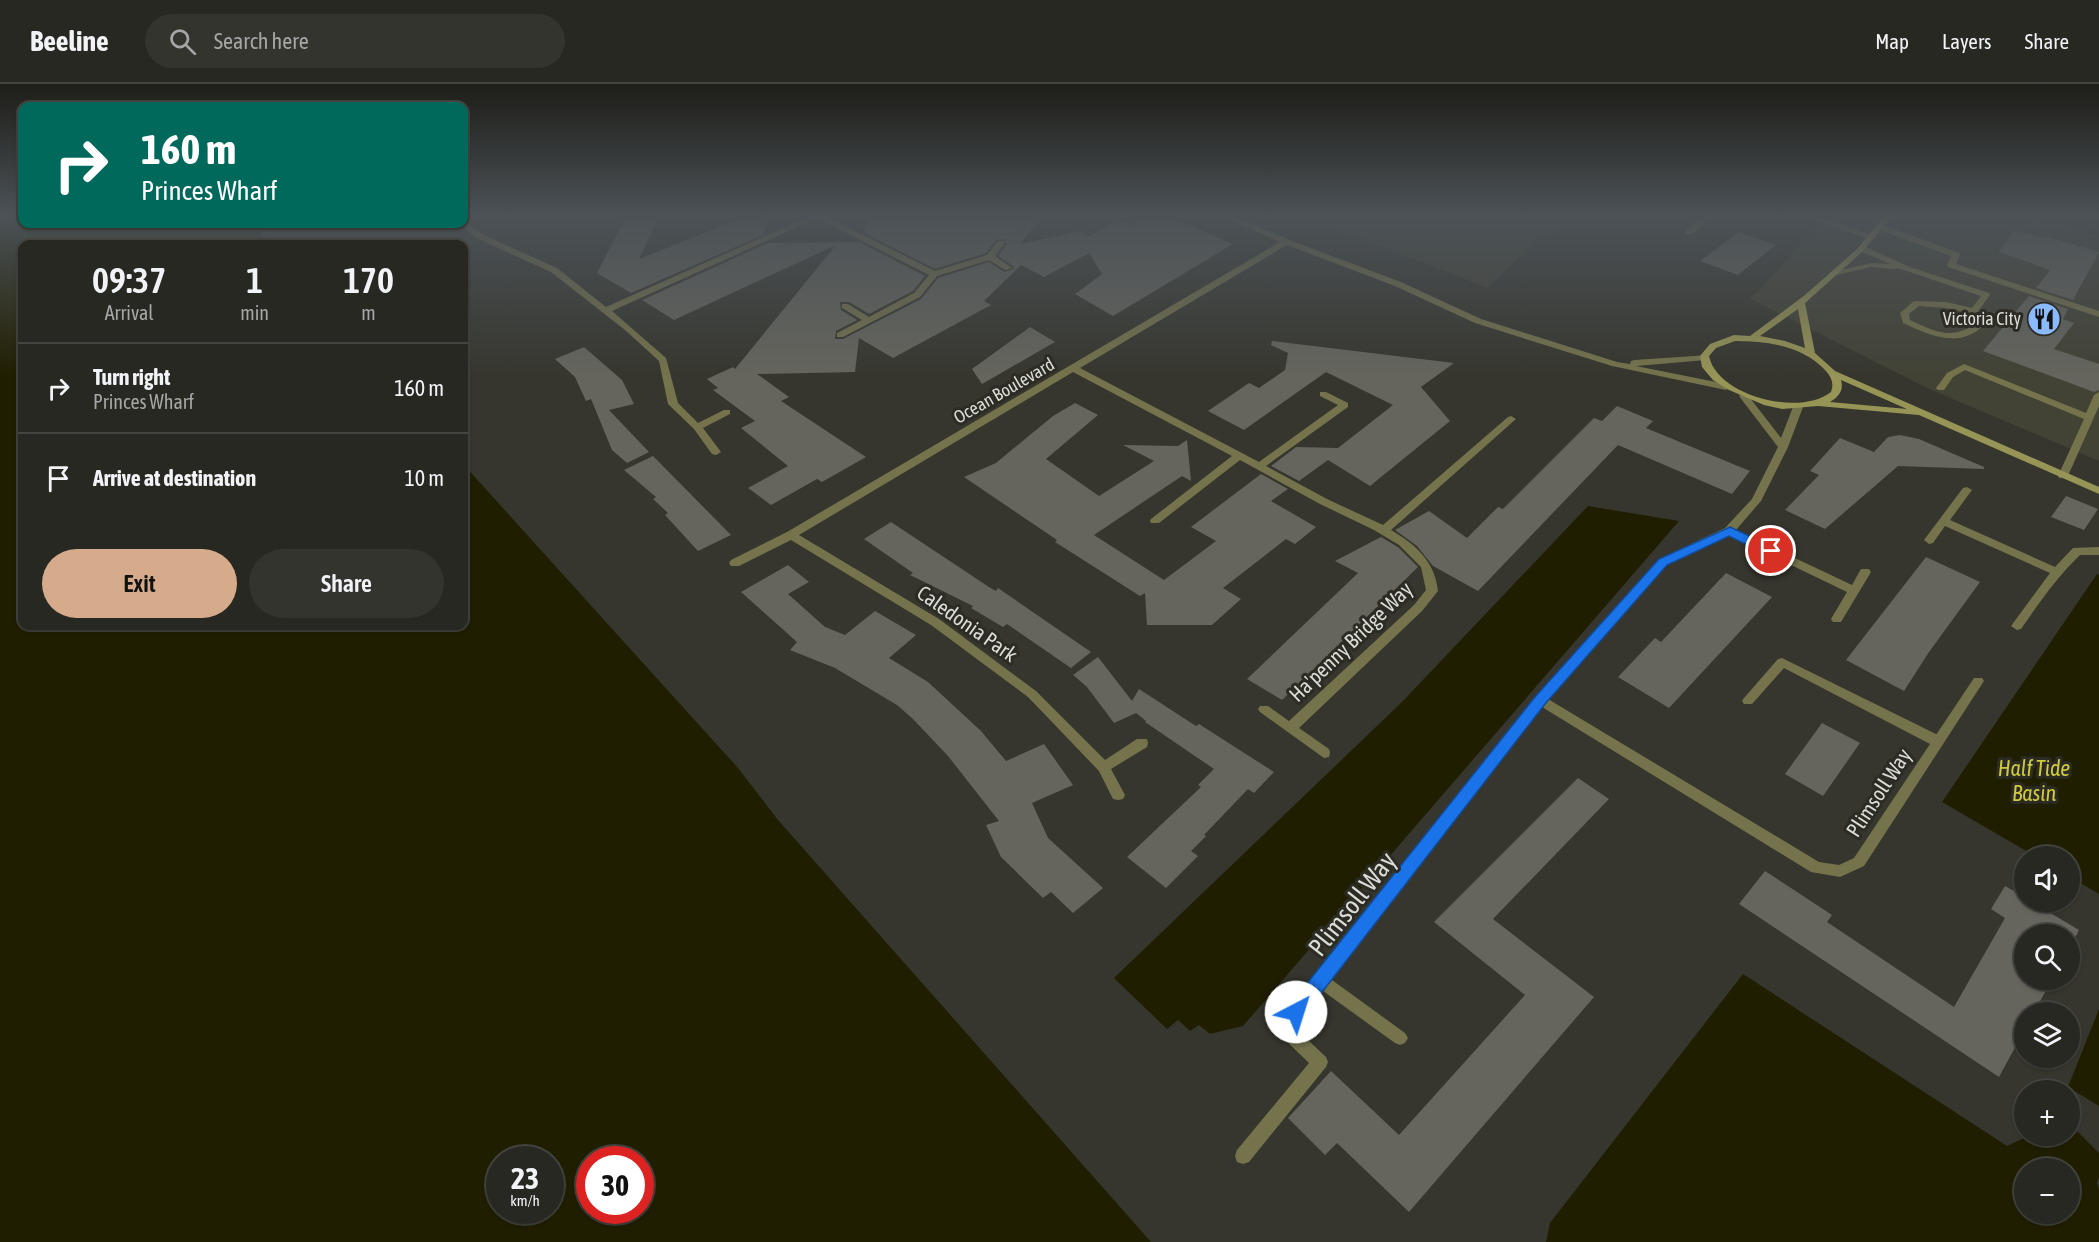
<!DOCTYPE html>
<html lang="en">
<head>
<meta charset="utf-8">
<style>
  :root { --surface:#282822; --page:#34342f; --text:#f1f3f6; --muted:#a5a6a5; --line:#444440; --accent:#d6ab8b }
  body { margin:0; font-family:"Asap Condensed",sans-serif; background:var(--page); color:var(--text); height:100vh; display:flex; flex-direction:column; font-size:22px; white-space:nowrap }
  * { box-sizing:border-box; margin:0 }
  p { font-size:20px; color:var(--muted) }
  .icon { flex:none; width:33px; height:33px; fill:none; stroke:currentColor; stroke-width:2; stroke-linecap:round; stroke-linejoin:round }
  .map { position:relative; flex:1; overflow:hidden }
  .side { position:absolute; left:18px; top:156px; width:450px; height:390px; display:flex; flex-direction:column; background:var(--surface); border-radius:12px; box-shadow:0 2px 4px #0004,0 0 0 2px var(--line) }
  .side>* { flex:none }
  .banner { position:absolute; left:18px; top:18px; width:450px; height:126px; border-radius:12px; box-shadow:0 2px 4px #0004,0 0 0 2px var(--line); background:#00695c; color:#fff; overflow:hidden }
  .fabs { position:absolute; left:2014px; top:762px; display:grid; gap:12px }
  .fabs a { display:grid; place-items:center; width:66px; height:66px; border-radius:50%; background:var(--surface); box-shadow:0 2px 4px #0004,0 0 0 2px var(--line); font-size:30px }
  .speed { position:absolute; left:486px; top:1062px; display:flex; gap:12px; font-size:30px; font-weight:700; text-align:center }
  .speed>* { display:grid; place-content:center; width:78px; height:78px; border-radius:50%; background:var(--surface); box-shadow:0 2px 4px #0004,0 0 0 2px var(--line); line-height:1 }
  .speed small { font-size:15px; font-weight:400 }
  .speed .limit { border:9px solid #d22; background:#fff; color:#111 }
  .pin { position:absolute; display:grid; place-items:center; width:51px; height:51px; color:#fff; margin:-26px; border:3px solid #fff; border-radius:50%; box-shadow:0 2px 6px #0007 }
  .me { position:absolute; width:66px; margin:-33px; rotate:40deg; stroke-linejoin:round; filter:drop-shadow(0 0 4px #0008) }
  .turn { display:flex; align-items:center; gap:21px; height:126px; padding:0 24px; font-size:27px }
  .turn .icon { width:78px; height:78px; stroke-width:2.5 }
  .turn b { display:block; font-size:42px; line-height:51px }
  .eta { display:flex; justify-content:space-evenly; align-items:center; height:102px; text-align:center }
  .eta b { font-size:36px; font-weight:600; line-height:42px }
  .button { display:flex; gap:12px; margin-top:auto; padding:12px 24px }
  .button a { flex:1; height:69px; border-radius:36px; background:var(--accent); color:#111; font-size:24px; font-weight:600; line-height:69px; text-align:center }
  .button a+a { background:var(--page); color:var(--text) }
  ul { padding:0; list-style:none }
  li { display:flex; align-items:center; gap:18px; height:90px; padding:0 24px; border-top:2px solid var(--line) }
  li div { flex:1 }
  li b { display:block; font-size:22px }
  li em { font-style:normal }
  header { display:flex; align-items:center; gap:36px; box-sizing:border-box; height:84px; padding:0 30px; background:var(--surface); border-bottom:2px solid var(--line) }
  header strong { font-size:28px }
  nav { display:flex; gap:33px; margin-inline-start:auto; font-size:21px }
  .search { width:420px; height:54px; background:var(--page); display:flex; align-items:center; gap:15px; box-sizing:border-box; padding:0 21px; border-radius:33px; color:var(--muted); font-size:22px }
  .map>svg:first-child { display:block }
  .built { fill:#424235 }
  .water { fill:#201e00; fill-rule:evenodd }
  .building { fill:#65655d }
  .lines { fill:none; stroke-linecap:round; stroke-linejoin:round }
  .lane { fill:#74734c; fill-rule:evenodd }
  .street { fill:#74734c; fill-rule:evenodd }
  .secondary { fill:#979556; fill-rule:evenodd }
  .route { fill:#1a73e8; stroke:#114b97; stroke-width:1.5 }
  .labels { text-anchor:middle; stroke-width:6; stroke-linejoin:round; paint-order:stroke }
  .far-poi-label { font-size:18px; fill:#dcdcd7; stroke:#2c2c25; text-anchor:end }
  .far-street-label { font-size:18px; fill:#dcdcd7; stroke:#2c2c25 }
  .street-label { font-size:21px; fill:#dcdcd7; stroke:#2c2c25 }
  .water-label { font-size:22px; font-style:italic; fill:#d0ca3e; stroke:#2c2c25 }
  .near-street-label { font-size:26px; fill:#dcdcd7; stroke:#2c2c25 }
</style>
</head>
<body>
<header>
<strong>Beeline</strong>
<div class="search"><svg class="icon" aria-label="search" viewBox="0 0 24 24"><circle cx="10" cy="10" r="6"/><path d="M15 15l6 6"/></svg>Search here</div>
<nav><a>Map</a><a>Layers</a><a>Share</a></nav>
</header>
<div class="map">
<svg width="2099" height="1158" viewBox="0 0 2099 1158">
  <rect width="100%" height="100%" fill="#36362e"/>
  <path class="built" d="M1300,131H1556L1561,147L1540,153L1488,204Z
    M1830,131H2031L2099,152V377L1929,305L1749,214L1759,207L1802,158Z"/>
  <path class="water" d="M0,131H22V140H253L272,160H22V542H464V381L738,684L778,736L1151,1158H0ZM500,1076H550V1126H500ZM590,1076H640V1126H590Z
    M1588,422L1679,437L1243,942L1210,950L1199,941L1190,947L1178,936L1167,945L1114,894L1402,618Z
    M2097,490L2099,491V810L2070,793V772H2035L1942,718Z
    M1743,890L2007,1062L2028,1052H2070V1044L2075,1045L2099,1069V1093L2097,1099L2099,1105V1158H1546L1550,1139ZM2025,1084H2070V1130H2025Z
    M2099,925V1022L2068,1003Z"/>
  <path class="building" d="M627,131H660L639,175L750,131H769L763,151L631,209L597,189Z
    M868,131H983L996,138L1002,131H1043L1020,160L1082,147L1088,153L1119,136L1131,141L1150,131H1165L1233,160L1113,232L1075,210L1102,190L1089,169L1044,193L1021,181L984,217L991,221L893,274L859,254L855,288L757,290L789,313L781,317L866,373L822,398L817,395L771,421L748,404L788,382L741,344L755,337L713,306L718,304L707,295L733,283L735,285L836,161L674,236L642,216L768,159L859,158L925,192L913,207L869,230L849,218H840L841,226L857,236L836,247L835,255H843L921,215L938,194L989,178L1004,188L1014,185L1013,182L998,172L1007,160L1004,155L996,156L986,169L935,185L864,149Z
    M2015,146L2042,154L2044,152L2099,168L2073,216L2036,204L2050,186L1999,168Z
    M1739,148L1776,161L1738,191L1700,177Z
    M2029,212L2068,225L2063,235L2074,239L2054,265L2099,280V306L2094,308L1983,267Z
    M1030,243L1055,258L982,300L972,285Z
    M1272,257L1454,279L1421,303L1450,337L1370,402L1328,376L1299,397L1271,382L1296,363L1338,364L1393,321L1326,288L1244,346L1208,327L1249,299L1259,304L1285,286L1288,269L1271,261Z
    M584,263L622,296L634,320L609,326L649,368L627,379L612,366L591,315L586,317L575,293L555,275Z
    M1075,319L1098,331L1046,375L1099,412L1154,377L1123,361L1178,362L1187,356L1191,397L1182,392L1094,451L1164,496L1216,457L1191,443L1261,390L1288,405L1271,417L1316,443L1295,460L1286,455L1223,504L1241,515L1212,541H1147L1145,509L1140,512L1055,458L1057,456L964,393L996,379L1053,332Z
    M1617,322L1653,337L1646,344L1750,387L1732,410L1618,361L1478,507L1433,482L1417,462L1395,446L1429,427L1467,454L1498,423L1503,425L1594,334L1602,337Z
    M1900,351L1919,355L1984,383V385L1898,382L1825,445L1785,426L1819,391L1810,387L1840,354L1874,368L1888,353Z
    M653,372L731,451L698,467L665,431L668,429L653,415L656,413L624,386Z
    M2066,412L2098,425L2084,446L2051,433Z
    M891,438L989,503L996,507L998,504L1091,568L1071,584L1007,540L1003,543L971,524L973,522L910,491L913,489L864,455Z
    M1381,453L1398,463L1418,483L1282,616L1247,595L1358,489L1335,477Z
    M1926,473L1980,498L1929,568L1904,607L1846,576Z
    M788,481L809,498L788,510L825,543L845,551L875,527L916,551L889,574L928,598L981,647L1006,677L1044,660L1073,701L1032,719L1048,754L1103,804L1073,829L1051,808L1043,814L1001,773L986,741L999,737L948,672L913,635L897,621L835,584L790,566L797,558L741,508Z
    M1726,489L1772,513L1669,624L1618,593L1655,554L1661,558Z
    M1098,573L1132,617L1139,605L1196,642L1199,640L1274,688L1254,709L1248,705L1204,751L1206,752L1191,767L1198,772L1166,804L1127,773L1201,703L1198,701L1214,685L1145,638L1146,637L1136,629L1114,639L1087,603L1073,591Z
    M1822,639L1860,659L1823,712L1785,690Z
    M1578,694L1609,715L1493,835L1594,913L1409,1128L1337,1059L1325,1071L1288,1034L1331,987L1399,1051L1525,911L1434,838Z
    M1765,787L1832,831L1827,838L1954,923L2005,834L1991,825L2005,802L2025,813V818H2032L2079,846L2070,863V850H2025V896H2052L2034,928H2025V945L1999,993L1739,820Z"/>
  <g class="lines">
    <path class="lane" d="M1877,141H1883L1959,169L1960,171L1956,180L2099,227V233L1948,183L1947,181L1951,172L1877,145Z
      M1860,163H1866L1910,183L1989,209L1990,211L1978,227L1983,242C1959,265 1929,251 1903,239L1900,229L1914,217L1946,218L1972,224L1981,212L1898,184L1894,185L1871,183L1832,192V188L1871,179L1890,180L1860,167ZM1919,222L1946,224L1970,229L1974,241C1949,256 1934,247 1910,236L1909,230Z
      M1964,280L2086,329L2094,311L2099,308V322L2067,394H2059L2058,392L2084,335L1965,286L1953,293L1944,306H1938L1936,304L1947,289Z
      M1782,574L1942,653L1943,657L1942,661H1932L1784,584L1752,620H1744L1742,617L1744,614L1778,575Z"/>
    <path class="street" d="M812,131H823L935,187L987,171L998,157H1004L1005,159L995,172L1012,184L1005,186L989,176L937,192L920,213L843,253H837V249L862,236L842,224V220H848L869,233L914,209L929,191L817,134L612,227L666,274L678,319L698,339L724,326H730V330L703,344L721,368L716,371L712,370L694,345L668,320L659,277L625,246L551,188L476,154L460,140H464V137L482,150L557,184L606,223Z
      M1219,131H1229L1289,156L1401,198L1481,235L1617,278L1630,280L1631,277L1634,276L1709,271V275L1706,276L1636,282L1726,300L1731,303L1726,306L1612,282L1475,239L1395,202L1287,161L1080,284L1259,378L1338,321L1320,312V308H1326L1348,319V323L1266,382L1327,415L1383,441L1508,333L1511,332L1516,335L1391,446C1415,460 1435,477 1438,507L1422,527L1299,644L1329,665L1330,669L1329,673L1324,674L1260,628L1258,625L1260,622H1268L1289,637L1414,521L1426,506L1421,483L1399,461L1374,446L1320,420L1240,376L1159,439H1151L1150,437L1151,435L1232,372L1073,288L799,451L939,535L1036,607L1105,676L1137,655H1147L1148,659L1147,663L1111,685L1125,711L1123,715L1118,716L1113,715L1099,687L1028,613L931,541L791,456L739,482H731L729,479L731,476L787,448L1280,158Z
      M1704,131H1713L1692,150H1686V146Z
      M1802,131H1813L1877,153L1870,155Z
      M1744,309L1747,310L1781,354L1793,323L1798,320L1803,323L1788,363L1761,417L1736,446L1852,501L1861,485H1869L1871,488L1841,538H1833L1831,535L1847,508L1729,451L1667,481L1548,615L1819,778L1839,781L1854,774L1974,594H1982L1984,597L1982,600L1864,782L1840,793L1811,788L1542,623L1332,896L1405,949L1408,954L1405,959L1400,961L1395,959L1323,907L1293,942L1326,973L1328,978L1326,983L1249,1078L1243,1080L1237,1078L1235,1072L1237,1066L1309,979L1277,948L1274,943L1277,938L1317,892L1536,613L1659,475L1725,444L1752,415L1778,363L1739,312Z
      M1967,403L1972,406L1950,436L2055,483L2073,464L2099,463V471H2080C2057,493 2039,519 2021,545L2017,546L2011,542L2050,489L1945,442L1933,459L1929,460L1924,456L1963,404Z"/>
    <path class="secondary" d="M1885,131H1893L1862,168L1805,219L1815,269L1835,287L2099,403V410L1919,331L1818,322L1782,325L1764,321L1729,306L1713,296L1702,283L1700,272L1710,260L1734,251L1750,252L1805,211L1857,165ZM1798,225L1805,264L1785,257L1760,252ZM1735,257C1768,257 1803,262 1826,287C1832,294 1834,300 1831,308C1800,333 1717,312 1709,272L1716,264ZM1841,296L1907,325L1830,318C1839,313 1844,306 1841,296Z"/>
  </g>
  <linearGradient id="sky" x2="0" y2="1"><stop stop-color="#1e1e19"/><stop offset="0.45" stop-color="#4c5257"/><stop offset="1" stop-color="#4c5257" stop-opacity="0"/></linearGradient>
  <rect width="2099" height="293" fill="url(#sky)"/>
  <path class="route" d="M1730,443L1775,464L1777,467L1771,471L1766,470L1729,452L1667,481L1545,620L1302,934L1296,936L1289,934L1287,928L1289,922L1535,613L1659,475Z"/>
  <defs>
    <symbol id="restaurant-disc" viewBox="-11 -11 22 22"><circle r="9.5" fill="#8bbafc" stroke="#2c2c25"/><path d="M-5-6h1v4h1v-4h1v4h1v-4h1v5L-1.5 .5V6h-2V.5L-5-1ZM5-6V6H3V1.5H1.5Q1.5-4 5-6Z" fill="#111"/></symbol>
  </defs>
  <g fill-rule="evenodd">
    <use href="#restaurant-disc" x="2025" y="216" width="38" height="38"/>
  </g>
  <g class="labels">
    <g class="far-poi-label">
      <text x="2021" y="241">Victoria City</text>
    </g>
    <g class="far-street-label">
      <text transform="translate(1004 307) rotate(-30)" y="6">Ocean Boulevard</text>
    </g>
    <g class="street-label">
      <text transform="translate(967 540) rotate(35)" y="7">Caledonia Park</text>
      <text transform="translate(1351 558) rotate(-44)" y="7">Ha'penny Bridge Way</text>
      <text transform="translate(1879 709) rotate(-57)" y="7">Plimsoll Way</text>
    </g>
    <g class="water-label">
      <text x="2034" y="692">Half Tide<tspan x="2034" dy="25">Basin</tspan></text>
    </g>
    <g class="near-street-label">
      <text transform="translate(1352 820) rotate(-52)" y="9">Plimsoll Way</text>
    </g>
  </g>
</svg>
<div class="fabs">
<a><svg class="icon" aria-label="sound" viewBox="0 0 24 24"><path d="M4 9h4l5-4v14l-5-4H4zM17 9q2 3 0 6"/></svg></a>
<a><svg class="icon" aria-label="search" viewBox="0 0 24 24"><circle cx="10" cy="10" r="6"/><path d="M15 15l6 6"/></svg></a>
<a><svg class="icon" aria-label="layers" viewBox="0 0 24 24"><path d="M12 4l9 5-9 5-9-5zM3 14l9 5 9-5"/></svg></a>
<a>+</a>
<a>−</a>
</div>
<div class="speed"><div>23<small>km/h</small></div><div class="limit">30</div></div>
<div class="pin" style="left:1771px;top:467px;background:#d93025"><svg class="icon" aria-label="arrive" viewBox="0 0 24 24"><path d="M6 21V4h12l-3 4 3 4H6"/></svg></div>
<svg class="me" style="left:1296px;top:928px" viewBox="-20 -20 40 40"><circle r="19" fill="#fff"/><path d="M0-13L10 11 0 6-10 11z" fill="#1a73e8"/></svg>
<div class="banner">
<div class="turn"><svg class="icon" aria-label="right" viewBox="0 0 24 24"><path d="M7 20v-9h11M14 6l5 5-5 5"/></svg><div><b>160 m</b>Princes Wharf</div></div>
</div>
<section class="side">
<div class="eta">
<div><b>09:37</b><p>Arrival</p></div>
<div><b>1</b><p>min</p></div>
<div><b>170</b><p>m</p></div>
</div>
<ul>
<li><svg class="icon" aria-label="right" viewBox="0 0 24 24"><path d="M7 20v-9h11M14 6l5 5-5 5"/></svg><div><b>Turn right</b><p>Princes Wharf</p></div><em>160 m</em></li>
<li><svg class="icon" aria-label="arrive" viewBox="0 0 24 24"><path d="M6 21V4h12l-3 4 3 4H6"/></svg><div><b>Arrive at destination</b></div><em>10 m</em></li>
</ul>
<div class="button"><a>Exit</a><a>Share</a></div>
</section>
</div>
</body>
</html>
